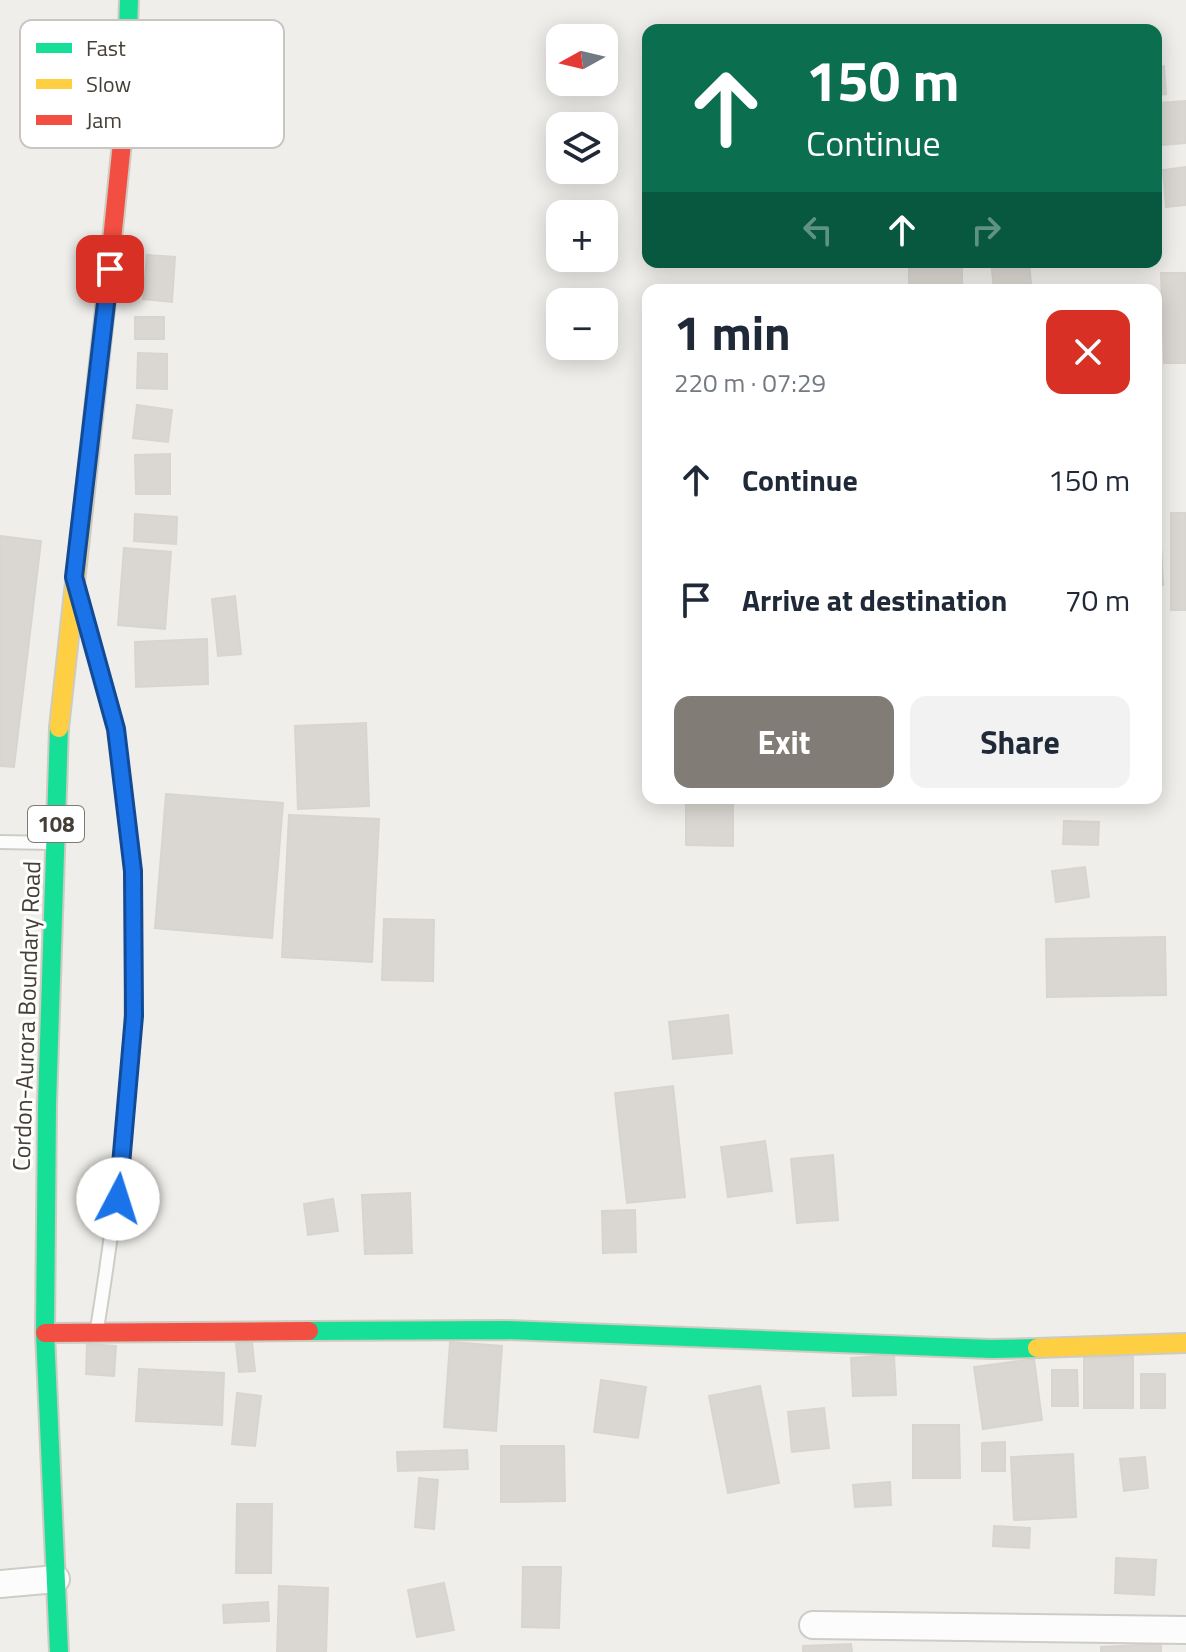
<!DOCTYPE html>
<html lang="en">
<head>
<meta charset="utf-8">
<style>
  :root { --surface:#fff; --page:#f2f2f3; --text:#1f2937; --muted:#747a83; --accent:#827c76 }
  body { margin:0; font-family:"Titillium Web",sans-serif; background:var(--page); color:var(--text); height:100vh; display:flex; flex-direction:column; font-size:30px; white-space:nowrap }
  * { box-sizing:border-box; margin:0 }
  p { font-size:26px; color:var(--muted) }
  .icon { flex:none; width:44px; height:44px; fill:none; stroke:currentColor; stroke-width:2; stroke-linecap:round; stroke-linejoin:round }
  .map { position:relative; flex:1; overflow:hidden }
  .panel { position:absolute; left:642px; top:284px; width:520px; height:520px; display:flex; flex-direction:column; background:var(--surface); border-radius:16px; box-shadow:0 4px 20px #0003 }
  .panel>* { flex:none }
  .guide { position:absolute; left:642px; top:24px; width:520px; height:244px; border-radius:16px; box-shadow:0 4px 20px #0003; background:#0b6e4f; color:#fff; overflow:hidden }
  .needle { width:52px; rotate:262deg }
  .controls { position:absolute; left:546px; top:24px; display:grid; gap:16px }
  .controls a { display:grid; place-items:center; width:72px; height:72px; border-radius:16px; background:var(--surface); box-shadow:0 4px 20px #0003; font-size:40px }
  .pin { position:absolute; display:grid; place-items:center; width:68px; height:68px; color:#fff; margin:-34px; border-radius:16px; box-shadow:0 4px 12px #0006 }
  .me { position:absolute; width:88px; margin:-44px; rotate:5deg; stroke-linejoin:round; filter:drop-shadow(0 0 6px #0008) }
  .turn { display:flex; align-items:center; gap:28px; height:168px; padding:0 32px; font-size:36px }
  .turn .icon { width:104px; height:104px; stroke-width:2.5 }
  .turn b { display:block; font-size:56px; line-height:68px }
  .lanes { display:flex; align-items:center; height:76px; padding:0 32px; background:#0003; justify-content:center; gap:40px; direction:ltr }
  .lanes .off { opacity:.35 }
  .round { display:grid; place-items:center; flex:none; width:84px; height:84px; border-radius:16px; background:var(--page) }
  .head { display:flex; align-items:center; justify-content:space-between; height:136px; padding:0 32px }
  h1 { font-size:48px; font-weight:700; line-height:60px }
  .button { display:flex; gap:16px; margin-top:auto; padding:16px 32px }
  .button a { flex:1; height:92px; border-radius:16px; background:var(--accent); color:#fff; font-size:32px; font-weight:700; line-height:92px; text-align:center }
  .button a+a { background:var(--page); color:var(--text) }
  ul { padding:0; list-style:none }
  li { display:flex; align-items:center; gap:24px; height:120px; padding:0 32px }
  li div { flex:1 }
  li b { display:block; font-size:30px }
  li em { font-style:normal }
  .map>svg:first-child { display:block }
  .building { fill:#dad7d2; stroke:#d8d5d0; stroke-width:2 }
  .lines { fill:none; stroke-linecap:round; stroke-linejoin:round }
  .lane-casing { stroke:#ceccc7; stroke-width:16 }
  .street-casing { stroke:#ceccc7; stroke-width:30 }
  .fast-casing { stroke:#cecbc1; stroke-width:22 }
  .slow-casing { stroke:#cecbc1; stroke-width:22 }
  .jam-casing { stroke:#cecbc1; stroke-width:22 }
  .lane { stroke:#fdfcfc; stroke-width:12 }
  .street { stroke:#fdfcfc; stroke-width:26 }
  .fast { stroke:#16e098; stroke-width:18 }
  .slow { stroke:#ffcf43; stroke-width:18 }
  .jam { stroke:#f24e42; stroke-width:18 }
  .route-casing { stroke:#114b97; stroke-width:20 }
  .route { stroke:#1a73e8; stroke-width:14 }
  .labels { text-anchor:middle; stroke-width:6; stroke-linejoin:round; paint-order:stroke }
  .shield { fill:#fff; stroke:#7e7973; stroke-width:2 }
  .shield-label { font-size:22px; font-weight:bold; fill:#463f37 }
  .street-label { font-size:24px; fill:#463f37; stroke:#fff }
  .key { fill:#fff; stroke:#c8c5c3; stroke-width:2 }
  .key-label { font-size:22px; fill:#463f37 }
</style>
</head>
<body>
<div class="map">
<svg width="1186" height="1652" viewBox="0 0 1186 1652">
  <rect width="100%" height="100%" fill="#f0eeea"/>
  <path class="building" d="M1164,66L1166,94L1156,95V67Z
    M1186,101V143L1162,145L1159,103Z
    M1186,167V205L1166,207L1163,170Z
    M147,255L175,257L172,302L143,299Z
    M909,262H962V290H909Z
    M991,262H1029L1031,284L994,289Z
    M1161,273H1186V363H1164Z
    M135,317H164V339H135Z
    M138,353L167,354V389L137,388Z
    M137,405L172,410L168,442L133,438Z
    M170,454V494H136L135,455Z
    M1156,505H1159L1163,585H1156Z
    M1171,513H1186V610H1171Z
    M135,514L177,517L176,544L134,541Z
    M0,536L41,541L14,767L0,766Z
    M124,548L171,552L165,629L118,625Z
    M235,596L241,654L218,656L212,599Z
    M207,639L208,684L136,687L135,642Z
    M366,723L369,806L298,809L295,726Z
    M166,794L283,803L272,938L155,928Z
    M686,803H733V846L686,845Z
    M289,815L379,819L372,962L282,957Z
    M1064,821L1099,822L1098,845L1063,844Z
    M1085,867L1089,897L1056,902L1052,871Z
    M384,919L434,920L433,981L382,980Z
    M1165,937L1166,995L1047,997L1046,939Z
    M728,1015L732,1053L673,1059L669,1022Z
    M673,1086L685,1197L627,1203L615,1093Z
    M765,1141L772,1191L728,1197L721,1147Z
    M833,1155L838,1220L797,1223L791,1159Z
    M410,1193L412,1253L365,1254L362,1195Z
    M333,1199L338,1231L308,1235L304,1204Z
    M635,1210L636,1252L603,1253L602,1211Z
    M252,1342L255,1371L239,1372L236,1343Z
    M450,1342L502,1346L496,1431L444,1427Z
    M87,1344L116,1346L114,1376L86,1374Z
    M894,1355L896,1395L853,1396L851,1358Z
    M1084,1357H1133V1408H1084Z
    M1034,1359L1042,1420L983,1429L974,1367Z
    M139,1369L224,1373L222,1425L136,1421Z
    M1052,1370H1077L1078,1406H1052Z
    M1141,1374H1165V1408H1141Z
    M601,1380L646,1387L638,1438L594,1432Z
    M760,1386L779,1483L728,1493L709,1396Z
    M237,1393L261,1396L255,1446L232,1444Z
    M824,1408L829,1448L792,1452L788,1412Z
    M913,1425H959L960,1478H913Z
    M1005,1442V1471H982V1443Z
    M501,1446H564L565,1501L501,1502Z
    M467,1450L468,1469L398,1471L397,1452Z
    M1073,1454L1076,1517L1014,1520L1011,1457Z
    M1145,1457L1148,1488L1124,1491L1120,1459Z
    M419,1478L438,1480L434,1529L415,1527Z
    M890,1482L891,1505L855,1507L853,1485Z
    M237,1504H272L271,1573H236Z
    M994,1526L1030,1528L1029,1548L993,1546Z
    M1116,1558L1156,1560L1154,1595L1115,1593Z
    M523,1567H561L559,1628L522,1627Z
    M444,1583L454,1630L417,1637L408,1590Z
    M279,1586L328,1588L326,1652H277Z
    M268,1602L269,1621L224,1623L223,1605Z
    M851,1644L852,1652H803V1646Z
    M1161,1644V1652H1101V1647Z"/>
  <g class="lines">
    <defs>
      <path id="lane" d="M85,615C95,654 111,693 117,732C148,932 129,1131 97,1329
        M0,842L52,843"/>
      <path id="street" d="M0,1584L56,1579
        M813,1625L1186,1630"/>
      <path id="fast" d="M125,113L129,0
        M309,1331L506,1330L991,1349L1037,1348
        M59,1652L45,1333L47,1105L59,728"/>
      <path id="slow" d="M59,728L105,309
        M1037,1348L1186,1343"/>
      <path id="jam" d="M105,309L125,113
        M45,1333L309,1331"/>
    </defs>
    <use href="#lane" class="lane-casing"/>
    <use href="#street" class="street-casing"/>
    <use href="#fast" class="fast-casing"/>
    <use href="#slow" class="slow-casing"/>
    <use href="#jam" class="jam-casing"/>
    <use href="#lane" class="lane"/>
    <use href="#street" class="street"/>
    <use href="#fast" class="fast"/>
    <use href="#slow" class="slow"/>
    <use href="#jam" class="jam"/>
  </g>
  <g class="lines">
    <defs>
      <path id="route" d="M110,269L74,577L116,729L133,871L134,1016L118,1199"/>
    </defs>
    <use href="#route" class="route-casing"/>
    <use href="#route" class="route"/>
  </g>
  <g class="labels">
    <rect class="shield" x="28" y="806" width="56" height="36" rx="6"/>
    <g class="shield-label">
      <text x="56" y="832">108</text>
    </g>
    <g class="street-label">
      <text transform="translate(27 1016) rotate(-88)" y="8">Cordon-Aurora Boundary Road</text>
    </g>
  </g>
  <rect x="20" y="20" width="264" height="128" rx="12" class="key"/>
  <rect x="36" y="43" width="36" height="10" fill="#16e098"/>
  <rect x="36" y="79" width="36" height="10" fill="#ffcf43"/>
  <rect x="36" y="115" width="36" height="10" fill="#f24e42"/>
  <g class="key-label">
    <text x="86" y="56">Fast</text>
    <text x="86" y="92">Slow</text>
    <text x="86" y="128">Jam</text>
  </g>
</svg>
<div class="controls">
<a><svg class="needle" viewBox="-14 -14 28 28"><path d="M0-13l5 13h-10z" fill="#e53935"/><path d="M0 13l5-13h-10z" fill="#747a83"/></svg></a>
<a><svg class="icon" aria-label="layers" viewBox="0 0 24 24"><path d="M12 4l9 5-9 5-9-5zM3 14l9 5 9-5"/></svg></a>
<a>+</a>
<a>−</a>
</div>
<div class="pin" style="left:110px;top:269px;background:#d93025"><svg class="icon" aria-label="arrive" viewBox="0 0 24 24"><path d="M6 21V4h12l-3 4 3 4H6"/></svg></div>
<svg class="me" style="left:118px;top:1199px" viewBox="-20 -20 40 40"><circle r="19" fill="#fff"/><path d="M0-13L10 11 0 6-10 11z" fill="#1a73e8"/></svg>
<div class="guide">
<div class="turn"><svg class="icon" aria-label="ahead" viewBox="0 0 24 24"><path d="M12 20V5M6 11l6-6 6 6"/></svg><div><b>150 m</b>Continue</div></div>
<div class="lanes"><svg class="icon off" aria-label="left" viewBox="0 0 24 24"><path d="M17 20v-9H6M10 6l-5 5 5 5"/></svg><svg class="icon" aria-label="ahead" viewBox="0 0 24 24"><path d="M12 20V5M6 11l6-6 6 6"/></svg><svg class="icon off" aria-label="right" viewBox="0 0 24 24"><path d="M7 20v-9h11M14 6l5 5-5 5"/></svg></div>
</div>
<section class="panel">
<div class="head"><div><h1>1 min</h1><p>220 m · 07:29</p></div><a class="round" style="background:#d93025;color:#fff"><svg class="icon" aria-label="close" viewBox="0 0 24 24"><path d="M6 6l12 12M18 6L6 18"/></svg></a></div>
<ul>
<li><svg class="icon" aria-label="ahead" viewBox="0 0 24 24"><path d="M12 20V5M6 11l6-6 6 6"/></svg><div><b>Continue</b></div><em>150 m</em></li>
<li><svg class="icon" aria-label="arrive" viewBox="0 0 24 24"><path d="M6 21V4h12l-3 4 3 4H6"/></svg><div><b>Arrive at destination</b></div><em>70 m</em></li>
</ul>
<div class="button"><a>Exit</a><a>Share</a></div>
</section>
</div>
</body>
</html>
